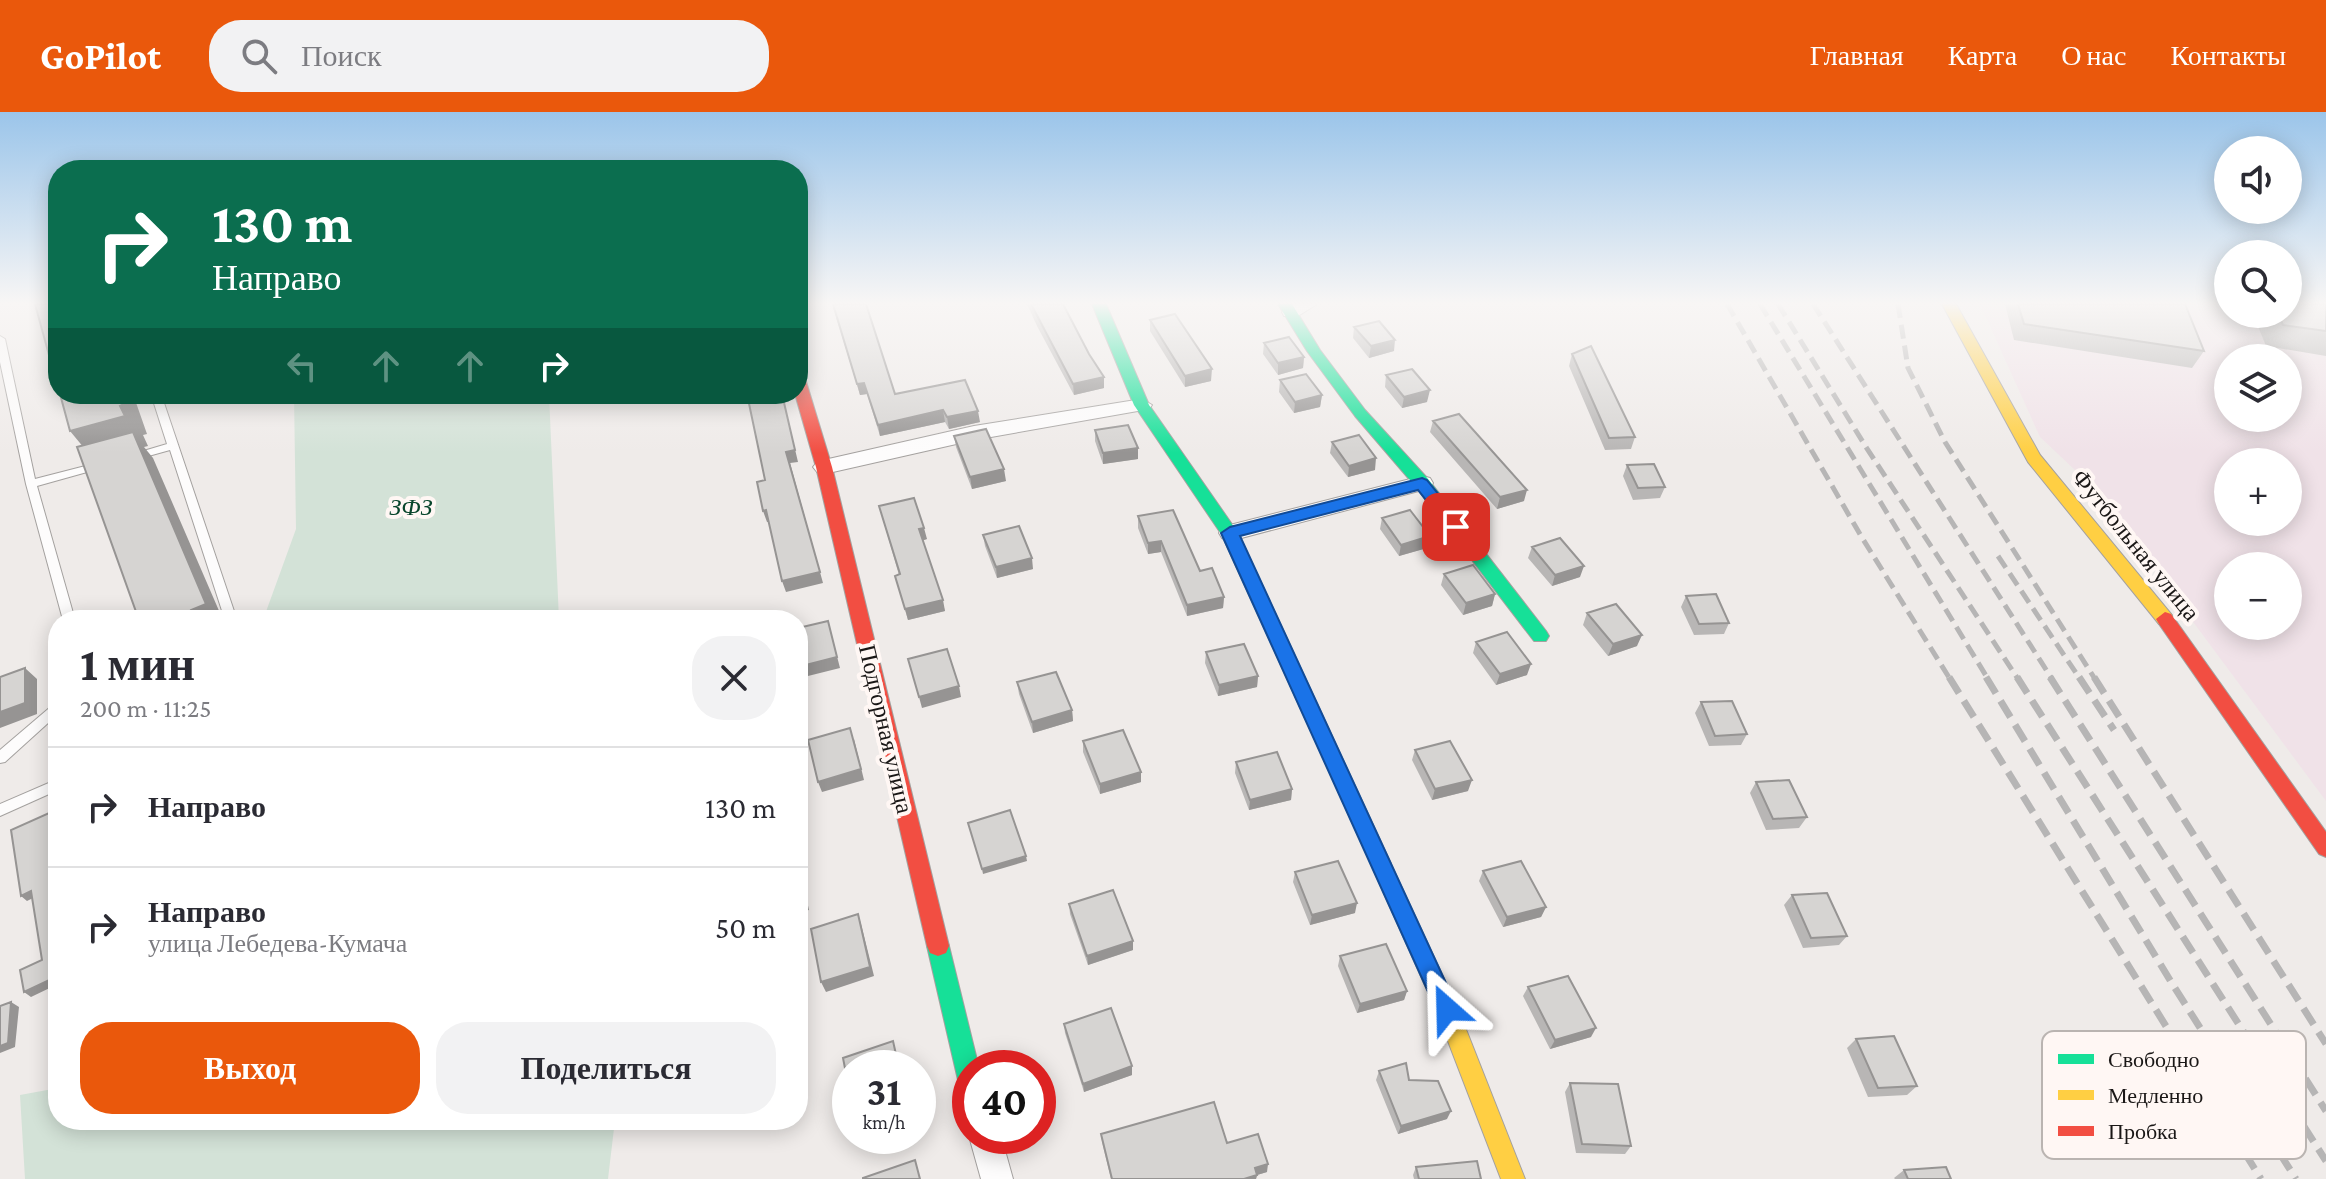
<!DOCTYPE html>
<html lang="ru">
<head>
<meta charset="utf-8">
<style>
  :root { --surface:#fff; --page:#f2f2f3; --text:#2b2b33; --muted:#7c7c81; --line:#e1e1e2; --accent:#ea580c }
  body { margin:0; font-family:"Crimson Pro",serif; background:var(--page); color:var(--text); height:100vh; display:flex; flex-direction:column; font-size:30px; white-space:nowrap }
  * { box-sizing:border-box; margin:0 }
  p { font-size:26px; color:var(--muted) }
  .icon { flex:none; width:44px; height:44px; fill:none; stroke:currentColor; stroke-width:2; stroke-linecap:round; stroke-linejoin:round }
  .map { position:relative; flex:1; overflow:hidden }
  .drawer { position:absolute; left:48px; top:498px; width:760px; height:520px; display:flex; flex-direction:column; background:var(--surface); border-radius:32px; box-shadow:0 4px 20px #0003 }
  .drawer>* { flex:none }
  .top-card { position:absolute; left:48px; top:48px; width:760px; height:244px; border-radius:32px; box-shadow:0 4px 20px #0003; background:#0b6e4f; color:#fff; overflow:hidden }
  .tools { position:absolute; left:2214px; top:24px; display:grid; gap:16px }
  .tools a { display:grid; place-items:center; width:88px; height:88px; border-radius:50%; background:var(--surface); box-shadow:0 4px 20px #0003; font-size:40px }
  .speed { position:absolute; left:832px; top:938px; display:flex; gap:16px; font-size:40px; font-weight:700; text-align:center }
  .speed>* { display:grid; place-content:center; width:104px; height:104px; border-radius:50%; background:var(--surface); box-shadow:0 4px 20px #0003; line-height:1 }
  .speed small { font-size:20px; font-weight:400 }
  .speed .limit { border:12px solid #d22; background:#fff; color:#111 }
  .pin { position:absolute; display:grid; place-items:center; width:68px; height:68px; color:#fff; margin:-34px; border-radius:16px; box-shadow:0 4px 12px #0006 }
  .me { position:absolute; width:88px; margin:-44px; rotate:335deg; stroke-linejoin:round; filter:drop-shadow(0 0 6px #0008) }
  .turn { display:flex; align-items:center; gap:28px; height:168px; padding:0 32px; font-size:36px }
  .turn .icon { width:104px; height:104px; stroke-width:2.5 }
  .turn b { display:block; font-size:56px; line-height:68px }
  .lanes { display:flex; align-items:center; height:76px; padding:0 32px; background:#0003; justify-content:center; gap:40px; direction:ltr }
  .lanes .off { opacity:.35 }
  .round { display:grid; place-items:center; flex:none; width:84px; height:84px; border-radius:32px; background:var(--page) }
  .summary { display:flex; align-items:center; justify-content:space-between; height:136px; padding:0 32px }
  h1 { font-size:48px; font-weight:700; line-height:60px }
  .cta { display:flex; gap:16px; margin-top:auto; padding:16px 32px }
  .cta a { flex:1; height:92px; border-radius:32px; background:var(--accent); color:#fff; font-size:32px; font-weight:700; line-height:92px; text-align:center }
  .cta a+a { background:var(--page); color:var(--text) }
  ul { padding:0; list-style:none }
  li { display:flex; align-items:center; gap:24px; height:120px; padding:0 32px; border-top:2px solid var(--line) }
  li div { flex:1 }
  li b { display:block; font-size:30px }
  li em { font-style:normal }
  header { display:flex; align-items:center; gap:48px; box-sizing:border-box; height:112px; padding:0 40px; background:var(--accent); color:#fff }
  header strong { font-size:38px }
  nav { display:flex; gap:44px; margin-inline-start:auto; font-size:28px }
  .search { width:560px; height:72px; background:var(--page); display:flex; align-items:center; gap:20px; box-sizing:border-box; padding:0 28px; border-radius:32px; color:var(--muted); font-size:30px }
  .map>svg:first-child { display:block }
  .industrial { fill:#f0e2e8; fill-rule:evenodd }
  .green { fill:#d3e2d7 }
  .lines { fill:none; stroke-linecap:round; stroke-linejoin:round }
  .lane-casing { stroke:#a4a19f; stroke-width:2 }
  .street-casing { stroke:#a4a19f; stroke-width:2 }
  .fast-casing { stroke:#a4a19f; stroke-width:2 }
  .slow-casing { stroke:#a4a19f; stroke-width:2 }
  .jam-casing { stroke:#a4a19f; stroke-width:2 }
  .lane { fill:#fdfcfc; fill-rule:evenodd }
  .street { fill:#fdfcfc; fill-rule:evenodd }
  .fast { fill:#16e098; fill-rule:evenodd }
  .slow { fill:#ffcf43; fill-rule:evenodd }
  .jam { fill:#f24e42; fill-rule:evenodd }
  .rail-far1 { stroke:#b6b5b5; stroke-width:5; stroke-dasharray:14 7; stroke-linecap:butt }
  .rail { stroke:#b6b5b5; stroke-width:7; stroke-dasharray:19 9; stroke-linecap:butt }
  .wall { fill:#b8b6b5 }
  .shaded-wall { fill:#969493 }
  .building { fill:#d6d4d2; stroke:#969493; stroke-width:2 }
  .route { fill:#1a73e8; stroke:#114b97; stroke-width:2 }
  .labels { text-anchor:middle; stroke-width:8; stroke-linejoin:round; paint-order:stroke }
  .park-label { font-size:24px; font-style:italic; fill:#08462c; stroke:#fff7f4 }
  .street-label { font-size:24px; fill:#1a1716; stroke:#fff7f4 }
  .key { fill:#fff7f4; stroke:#bab4b1; stroke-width:2 }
  .key-label { font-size:22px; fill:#1a1716 }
</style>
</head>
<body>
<header>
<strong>GoPilot</strong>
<div class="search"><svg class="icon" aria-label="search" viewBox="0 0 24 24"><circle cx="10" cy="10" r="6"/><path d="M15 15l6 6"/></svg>Поиск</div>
<nav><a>Главная</a><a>Карта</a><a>О нас</a><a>Контакты</a></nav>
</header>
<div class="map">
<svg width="2326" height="1067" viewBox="0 0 2326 1067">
  <rect width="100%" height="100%" fill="#efebe9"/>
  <path class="industrial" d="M1980,192H2228V202H2288L2326,192V689L2093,375L2040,325ZM2228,246H2288V306H2228ZM2228,350H2288V410H2228ZM2228,454H2288V514H2228Z"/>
  <path class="green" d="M294,282H549L559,508H263L296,417Z
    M58,976V1008H615L608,1067H25L20,983Z"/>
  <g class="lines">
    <defs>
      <path id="lane" d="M0,224L5,227L35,367L101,350L106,353L105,355L37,374L75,508H63L26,372L0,250Z
        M151,282H161L237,508H225L170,338L134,348L129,345L130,343L167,332Z
        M58,590V602L5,650L0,651V638L54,592Z
        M58,667V678L0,704V692Z"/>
      <path id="street" d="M1293,192H1317L1298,204H1284L1282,200Z
        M1142,287L1152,293L1149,297L974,328L824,362L817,360L813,355L817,350L824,348L974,314Z
        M1422,364L1430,366L1433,371L1430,376L1230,429L1222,426L1219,421L1222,416L1230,413Z
        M970,1021V1024H1001L1013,1067H981L969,1024Z"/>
      <path id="fast" d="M1092,192H1106L1149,293L1238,421L1391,752L1388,758L1381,761L1374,758L1222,423L1134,293Z
        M1278,192H1292L1320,238L1365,298L1428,367L1546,519L1549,524L1546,529H1534L1416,375L1355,304L1307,239Z
        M938,824L946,827L949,834L979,956H970V979L962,976L958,968L927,834L930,827Z"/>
      <path id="slow" d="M1942,192H1956L2040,343L2171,502L2174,507L2171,512H2159L2028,350Z
        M1381,743L1388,746L1458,897L1525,1067H1501L1436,898L1371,752L1374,746Z"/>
      <path id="jam" d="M798,261L805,266L832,355L949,834L946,841L938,844L930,841L927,834L816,355L795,282H798Z
        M2165,500L2171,502L2326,720V745L2319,742L2159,512L2156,507Z"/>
    </defs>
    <use href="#lane" class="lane-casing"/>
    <use href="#street" class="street-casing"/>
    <use href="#fast" class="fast-casing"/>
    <use href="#slow" class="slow-casing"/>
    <use href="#jam" class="jam-casing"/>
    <use href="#lane" class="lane"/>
    <use href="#street" class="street"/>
    <use href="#fast" class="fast"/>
    <use href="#slow" class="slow"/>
    <use href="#jam" class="jam"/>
    <path class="rail-far1" d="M1727,192L1861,424L1950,567
      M1760,192L1988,567
      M1778,192L1866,335L2018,567
      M1813,192L2052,567
      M1898,192L1908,256L1945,330L2095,567
      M1998,444L2080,567"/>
    <path class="rail" d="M1949,565L2261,1067
      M1986,565L2173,873L2296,1067
      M2017,565L2326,1049
      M2050,565L2326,999
      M2079,565L2114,618
      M2094,565L2326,932"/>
  </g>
  <path class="wall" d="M832,192H866L895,282L980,310L949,317L945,310L880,324L867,282L860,283Z
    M1027,192H1063L1089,242L1104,265V276L1074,283L1037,214Z
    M2005,192H2185L2204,239L2192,256L2014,228Z
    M2326,192V244L2266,234L2253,202H2288Z
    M1150,208L1211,269L1185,275L1150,219Z
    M1354,215L1394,239L1369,246L1353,226Z
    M1264,231L1304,245L1303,256L1278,263L1263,242Z
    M1572,242L1635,325L1631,337L1605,338L1569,254Z
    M1386,263L1427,290L1402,296L1385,275Z
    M1280,268L1322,283L1320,295L1294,301L1279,280Z
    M1433,309L1524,389L1497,397L1430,320Z
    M1095,318L1138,336V347L1103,352L1095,329Z
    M954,324L1006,369L972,377L956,335Z
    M1332,330L1375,358L1348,365L1330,341Z
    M1627,353L1665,375L1660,386L1633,388L1623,364Z
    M879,394L927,427L923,428L945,499L908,508L895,464L899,463Z
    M1138,404L1200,459L1224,485L1223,496L1187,504L1161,440L1148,442L1138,416Z
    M1382,406L1427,436L1399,444L1380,417Z
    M983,423L1033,457L997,466L985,434Z
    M1532,435L1580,465L1552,474L1528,446Z
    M1444,462L1495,482L1492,494L1463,503L1441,473Z
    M1686,484L1729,511L1724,522L1694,523L1681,495Z
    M1587,501L1637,534L1608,544L1583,513Z
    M1476,530L1527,563L1496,573L1473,541Z
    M1206,540L1258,564L1257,575L1218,584L1205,551Z
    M1017,570L1072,598L1073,609L1033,621L1019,582Z
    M1701,590L1747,622L1741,633L1709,634L1695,601Z
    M1083,629L1141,660V670L1100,682L1083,640Z
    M1415,638L1468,679L1432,688L1412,648Z
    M1236,650L1292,677L1291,688L1249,698L1235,661Z
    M1756,670L1807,705L1799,716L1766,718L1750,681Z
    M1483,759L1546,795L1541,805L1503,815L1479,769Z
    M1295,760L1355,801L1310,813L1293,770Z
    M1792,783L1847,824L1839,833L1803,836L1784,793Z
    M1069,792L1133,829V838L1088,853L1070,802Z
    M1340,844L1407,879L1404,888L1357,901L1338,854Z
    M1528,875L1591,925L1550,937L1523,884Z
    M1064,912L1132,954V963L1084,980L1065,921Z
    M1856,927L1917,974L1907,983L1868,985L1847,936Z
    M1379,959L1409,968L1447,1007L1398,1022L1376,968Z
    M1570,971L1631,1034L1625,1042L1576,1041L1565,980Z
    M1101,1022L1227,1031L1267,1060L1257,1063L1256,1067H1111L1102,1030Z
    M1416,1055L1481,1067H1414L1413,1063Z
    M1904,1058L1951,1067H1895L1894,1066Z"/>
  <path class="shaded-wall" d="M1395,228L1394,239L1369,246L1371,234Z
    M1304,245L1303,256L1278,263V251Z
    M1212,257L1211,269L1185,275V264Z
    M1104,265V276L1074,283L1073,272Z
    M864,271L867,282L860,283L857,272Z
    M1430,278L1427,290L1402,296L1404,285Z
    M120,282H133L147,322L143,323L148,334L144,335L153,346L223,508H194L94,348L70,319L120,294Z
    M782,282L798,350L790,351L823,471L786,480L782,469L786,340Z
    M1322,283L1320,295L1294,301L1295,290Z
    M943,298L945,310L880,324L878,313Z
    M978,299L980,310L949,317L947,305Z
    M1138,336V347L1103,352V341Z
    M1376,346L1375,358L1348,365L1349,354Z
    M1004,357L1006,369L972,377L970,365Z
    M1527,378L1524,389L1497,397L1500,385Z
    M766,398L770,410H767L763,399Z
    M924,416L927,427L921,429L919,417Z
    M1430,424L1427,436L1399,444L1401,433Z
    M1161,429V440L1148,442V431Z
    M1032,446L1033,457L997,466L996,455Z
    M1584,454L1580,465L1552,474L1555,463Z
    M1495,482L1492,494L1463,503L1466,491Z
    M1224,485L1223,496L1187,504V493Z
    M943,488L945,499L908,508L905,497Z
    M828,509L840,556L800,566L798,555Z
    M1642,523L1637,534L1608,544L1613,532Z
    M1531,552L1527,563L1496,573L1500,562Z
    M25,556L37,567V602L0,616V600Z
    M1258,564L1257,575L1218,584L1219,573Z
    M959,574L961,585L922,596L919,585Z
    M1072,598L1073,609L1033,621L1032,610Z
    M854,627L864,668L822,680L818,670Z
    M1141,660V670L1100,682V672Z
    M1472,668L1468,679L1432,688L1435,677Z
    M1292,677L1291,688L1249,698L1250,688Z
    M1026,744L1027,749L983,762L982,757Z
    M798,748L809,798L798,801Z
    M31,779L37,784L27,789L21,784Z
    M1357,791L1355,801L1310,813L1312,803Z
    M1546,795L1541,805L1503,815L1507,805Z
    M858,802L861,812L874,864L826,880L821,870Z
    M1133,829V838L1088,853L1087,844Z
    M58,864V872L31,885L24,880Z
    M1407,879L1404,888L1357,901L1360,892Z
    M11,890L19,895L15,935L0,941V934Z
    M1596,916L1591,925L1550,937L1555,928Z
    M1132,954V963L1084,980L1083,972Z
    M1451,999L1447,1007L1398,1022L1401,1014Z
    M1268,1052L1267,1060L1257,1063L1256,1067H1244L1255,1056Z"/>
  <path class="building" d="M35,192H58V276Z
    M833,192H866L895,282L965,268L978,299L947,305L943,298L878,313L864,271L857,272Z
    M1031,192H1063L1089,242L1104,265L1073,272Z
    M2018,192H2185L2204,239L2024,212Z
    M2288,192H2326V219L2283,213L2278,202H2288Z
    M1175,202L1212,257L1185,264L1150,208Z
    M1379,209L1395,228L1371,234L1354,215Z
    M1289,225L1304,245L1278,251L1264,231Z
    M1591,234L1635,325L1609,326L1572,242Z
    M1412,257L1430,278L1404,285L1386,263Z
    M1306,262L1322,283L1295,290L1280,268Z
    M60,282H120L124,292L120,294L125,304L70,319Z
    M747,282H782L795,338L786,340L820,460L782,469L766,398L763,399L757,370L765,368Z
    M1459,302L1527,378L1500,385L1433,309Z
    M1128,313L1138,336L1103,341L1095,318Z
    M986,317L1004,357L970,365L954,324Z
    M133,320L206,492L191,498L194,508H139L77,335Z
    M1359,323L1376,346L1349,354L1332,330Z
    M1654,352L1665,375L1638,376L1627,353Z
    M914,386L924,416L919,417L943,488L905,497L895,464L900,462L879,394Z
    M1173,398L1200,459L1212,456L1224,485L1187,493L1161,429L1148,431L1138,404Z
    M1410,398L1430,424L1401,433L1382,406Z
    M1019,414L1032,446L996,455L983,423Z
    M1560,426L1584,454L1555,463L1532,435Z
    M1473,453L1495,482L1466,491L1444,462Z
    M1716,482L1729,511L1699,512L1686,484Z
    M1616,492L1642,523L1613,532L1587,501Z
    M828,509L837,545L798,555V516Z
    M1507,520L1531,552L1500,562L1476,530Z
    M1244,532L1258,564L1219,573L1206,540Z
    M947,537L959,574L919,585L908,547Z
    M25,556V591L0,600V565Z
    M1056,560L1072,598L1032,610L1017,570Z
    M1732,589L1747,622L1715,624L1701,590Z
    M850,616L861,657L818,670L808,628Z
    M1123,618L1141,660L1100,672L1083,629Z
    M1450,629L1472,668L1435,677L1415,638Z
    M1277,640L1292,677L1250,688L1236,650Z
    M1789,668L1807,705L1773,707L1756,670Z
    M58,697V864L24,880L20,858L42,848L31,779L21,784L11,718Z
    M1010,698L1026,744L982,757L968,711Z
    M1338,749L1357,791L1312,803L1295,760Z
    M1521,749L1546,795L1507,805L1483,759Z
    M798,756L804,788L798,790Z
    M1113,778L1133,829L1087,844L1069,792Z
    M1827,781L1847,824L1811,826L1792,783Z
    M858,802L870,855L821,870L811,817Z
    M1386,832L1407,879L1360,892L1340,844Z
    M1568,864L1596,916L1555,928L1528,875Z
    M11,890L8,931L0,934V894Z
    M1111,896L1132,954L1083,972L1064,912Z
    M1894,924L1917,974L1878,976L1856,927Z
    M893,929L899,956H850V982L843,946Z
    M1406,951L1409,968L1438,969L1451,999L1401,1014L1379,959Z
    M1570,971L1618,972L1631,1034L1582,1032Z
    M1214,990L1227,1031L1258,1022L1268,1052L1255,1056L1257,1063L1244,1067H1112L1101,1022Z
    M915,1048L920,1067H863V1066Z
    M1477,1049L1481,1067H1419L1416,1055Z
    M1946,1055L1951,1067H1908L1904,1058Z"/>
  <linearGradient id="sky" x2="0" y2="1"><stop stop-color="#9bc5ea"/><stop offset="0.56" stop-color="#f8f6f5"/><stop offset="1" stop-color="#f8f6f5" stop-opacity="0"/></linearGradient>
  <rect width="2326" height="341" fill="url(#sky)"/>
  <path class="route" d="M1422,366L1427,368L1462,411L1464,415L1462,419H1450L1418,378L1240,424L1458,897L1455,904L1447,908L1439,904L1221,421L1230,415Z"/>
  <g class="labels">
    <g class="park-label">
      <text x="411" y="403">ЗФЗ</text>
    </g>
    <g class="street-label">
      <text transform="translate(2136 433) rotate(51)" y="8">Футбольная улица</text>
      <text transform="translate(886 617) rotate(77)" y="8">Подгорная улица</text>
    </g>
  </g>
  <rect x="2042" y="919" width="264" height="128" rx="12" class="key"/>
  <rect x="2058" y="942" width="36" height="10" fill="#16e098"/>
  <rect x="2058" y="978" width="36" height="10" fill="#ffcf43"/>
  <rect x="2058" y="1014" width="36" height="10" fill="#f24e42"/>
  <g class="key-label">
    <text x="2108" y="955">Свободно</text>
    <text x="2108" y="991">Медленно</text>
    <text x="2108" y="1027">Пробка</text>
  </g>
</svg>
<div class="tools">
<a><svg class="icon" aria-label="sound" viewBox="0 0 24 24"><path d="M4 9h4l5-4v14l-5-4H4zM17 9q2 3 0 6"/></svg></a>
<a><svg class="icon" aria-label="search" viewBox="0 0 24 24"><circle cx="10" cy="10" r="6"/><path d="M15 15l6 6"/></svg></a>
<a><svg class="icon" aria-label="layers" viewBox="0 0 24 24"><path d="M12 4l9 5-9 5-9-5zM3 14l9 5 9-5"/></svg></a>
<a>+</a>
<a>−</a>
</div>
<div class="speed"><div>31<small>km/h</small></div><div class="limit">40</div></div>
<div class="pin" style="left:1456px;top:415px;background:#d93025"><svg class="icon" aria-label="arrive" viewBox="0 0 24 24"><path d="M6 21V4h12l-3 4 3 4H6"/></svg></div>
<svg class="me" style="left:1447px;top:897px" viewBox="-20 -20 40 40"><path d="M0-17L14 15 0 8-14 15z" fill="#1a73e8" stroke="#fff" stroke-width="4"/></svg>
<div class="top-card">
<div class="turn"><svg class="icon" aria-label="right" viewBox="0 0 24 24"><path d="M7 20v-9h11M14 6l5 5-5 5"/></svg><div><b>130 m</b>Направо</div></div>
<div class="lanes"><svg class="icon off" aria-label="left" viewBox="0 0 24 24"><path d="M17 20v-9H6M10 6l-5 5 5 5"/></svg><svg class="icon off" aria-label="ahead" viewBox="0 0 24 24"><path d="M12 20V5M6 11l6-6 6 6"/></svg><svg class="icon off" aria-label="ahead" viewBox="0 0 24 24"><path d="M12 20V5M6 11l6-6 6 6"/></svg><svg class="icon" aria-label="right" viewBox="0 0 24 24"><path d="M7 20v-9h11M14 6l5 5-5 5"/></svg></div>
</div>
<section class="drawer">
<div class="summary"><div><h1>1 мин</h1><p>200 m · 11:25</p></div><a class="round"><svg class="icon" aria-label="close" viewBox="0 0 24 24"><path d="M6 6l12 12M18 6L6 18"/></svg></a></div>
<ul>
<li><svg class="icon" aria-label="right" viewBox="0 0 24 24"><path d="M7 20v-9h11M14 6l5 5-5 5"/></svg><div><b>Направо</b></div><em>130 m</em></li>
<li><svg class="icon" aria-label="right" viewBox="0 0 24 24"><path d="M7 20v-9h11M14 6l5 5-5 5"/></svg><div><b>Направо</b><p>улица Лебедева-Кумача</p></div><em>50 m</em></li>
</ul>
<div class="cta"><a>Выход</a><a>Поделиться</a></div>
</section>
</div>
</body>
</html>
